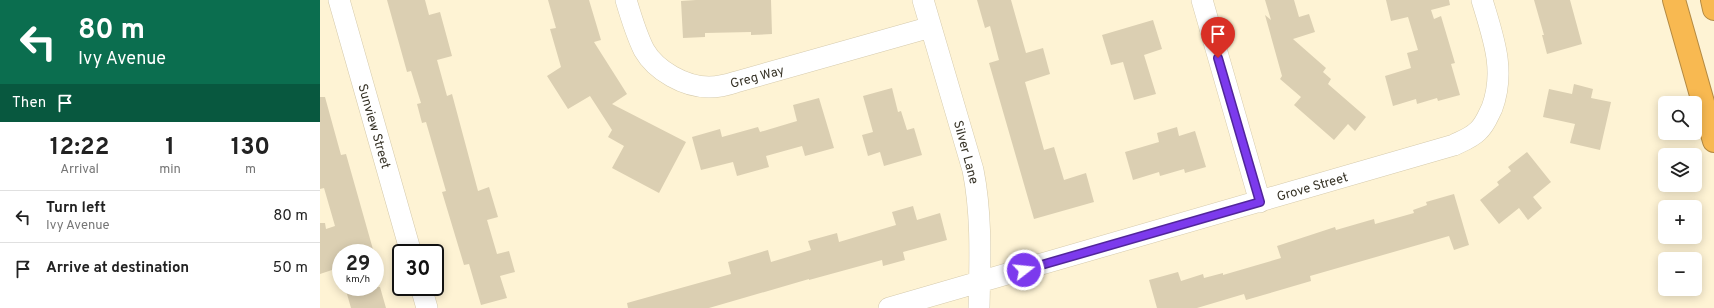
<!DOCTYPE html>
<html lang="en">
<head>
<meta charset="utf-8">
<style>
  :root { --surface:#fff; --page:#f6f6f6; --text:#222; --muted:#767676; --line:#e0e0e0 }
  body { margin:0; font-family:Overpass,sans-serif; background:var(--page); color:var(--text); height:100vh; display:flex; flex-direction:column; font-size:15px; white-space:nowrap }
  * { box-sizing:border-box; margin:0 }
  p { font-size:13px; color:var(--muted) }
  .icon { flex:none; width:22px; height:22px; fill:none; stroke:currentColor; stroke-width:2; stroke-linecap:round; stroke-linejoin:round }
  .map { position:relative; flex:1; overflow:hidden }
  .panel { display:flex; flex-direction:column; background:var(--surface); width:320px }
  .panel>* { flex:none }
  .guide { background:#0b6e4f; color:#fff; overflow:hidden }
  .controls { position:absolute; left:1338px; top:96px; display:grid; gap:8px }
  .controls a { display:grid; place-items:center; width:44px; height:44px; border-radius:6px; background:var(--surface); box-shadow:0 2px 10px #0003; font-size:20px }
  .speed { position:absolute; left:12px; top:244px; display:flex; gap:8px; font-size:20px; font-weight:700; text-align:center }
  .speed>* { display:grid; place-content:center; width:52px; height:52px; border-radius:50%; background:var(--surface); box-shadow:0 2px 10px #0003; line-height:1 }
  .speed small { font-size:10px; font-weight:400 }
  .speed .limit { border:2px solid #111; border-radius:6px; background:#fff; color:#111 }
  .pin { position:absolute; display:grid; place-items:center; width:34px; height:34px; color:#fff; margin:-41px -17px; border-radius:50% 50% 50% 0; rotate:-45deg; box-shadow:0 0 4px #0007 }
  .pin .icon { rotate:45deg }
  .me { position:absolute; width:44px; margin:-22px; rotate:74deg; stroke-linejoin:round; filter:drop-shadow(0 0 3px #0008) }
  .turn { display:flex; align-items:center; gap:14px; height:84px; padding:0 12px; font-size:18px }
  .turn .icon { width:52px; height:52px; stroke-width:2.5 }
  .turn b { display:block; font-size:28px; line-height:34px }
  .then { display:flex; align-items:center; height:38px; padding:0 12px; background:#0003; gap:8px; font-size:15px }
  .eta { display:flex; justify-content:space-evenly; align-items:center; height:68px; text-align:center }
  .eta b { font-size:24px; font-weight:700; line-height:28px }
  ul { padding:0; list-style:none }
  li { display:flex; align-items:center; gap:12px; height:52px; padding:0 12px; border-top:1px solid var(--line) }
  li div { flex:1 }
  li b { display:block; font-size:15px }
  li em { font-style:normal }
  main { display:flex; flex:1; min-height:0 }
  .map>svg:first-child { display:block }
  .building { fill:#dbcfb2 }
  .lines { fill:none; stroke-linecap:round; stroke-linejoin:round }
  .minor-casing { stroke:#d5caac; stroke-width:22 }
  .highway-casing { stroke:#b48a42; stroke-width:24 }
  .minor { stroke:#fff; stroke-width:21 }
  .highway { stroke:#f8b951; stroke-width:22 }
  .route-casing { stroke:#51269a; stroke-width:10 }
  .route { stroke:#7c3aed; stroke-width:7 }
  .labels { text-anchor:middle; stroke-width:4; stroke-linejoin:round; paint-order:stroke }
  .street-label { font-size:13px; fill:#373327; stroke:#fff }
</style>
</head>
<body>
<main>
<section class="panel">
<div class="guide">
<div class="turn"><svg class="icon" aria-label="left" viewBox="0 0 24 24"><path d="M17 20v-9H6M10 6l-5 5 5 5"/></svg><div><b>80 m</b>Ivy Avenue</div></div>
<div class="then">Then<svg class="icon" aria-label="arrive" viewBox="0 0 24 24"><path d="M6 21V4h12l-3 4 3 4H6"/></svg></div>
</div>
<div class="eta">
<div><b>12:22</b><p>Arrival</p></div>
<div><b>1</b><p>min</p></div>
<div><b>130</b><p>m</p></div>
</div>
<ul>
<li><svg class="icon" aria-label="left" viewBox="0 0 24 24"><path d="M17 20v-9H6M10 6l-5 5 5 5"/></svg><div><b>Turn left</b><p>Ivy Avenue</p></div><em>80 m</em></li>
<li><svg class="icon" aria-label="arrive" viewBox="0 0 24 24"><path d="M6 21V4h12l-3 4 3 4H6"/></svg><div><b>Arrive at destination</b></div><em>50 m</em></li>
</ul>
</section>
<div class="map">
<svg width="1394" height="308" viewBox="0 0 1394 308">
  <rect width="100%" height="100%" fill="#fef3d4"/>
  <path class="building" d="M67,0H105L109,15L120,12L132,56L117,60L127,96L132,94L158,191L169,187L178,217L167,220L177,254L189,251L195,272L180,276L187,298L161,305L149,264L144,265L122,192L126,191L106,122L102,123L97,104L101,103L91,71L87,72Z
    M228,0H269L281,40L274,42L307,94L292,104L366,142L339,193L292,168L304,146L288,137L292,130L270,96L248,109L227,76L241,67L230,29L236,28Z
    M376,0H451L452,34L431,35V32L385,33V37L363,38L361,1Z
    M657,0H691L706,53L723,48L730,74L705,82L724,150L734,147L744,180L766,173L774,202L714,219L669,63L679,60L670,26L665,28Z
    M945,0H974L979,17L989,14L995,32L973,39L1006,68L1003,72L1011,79L1008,84L1046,117L1035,131L1028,124L1014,140L974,105L981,97L960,79L962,76L945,15L951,20Z
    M1066,0H1129L1130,5L1111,10L1114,19L1121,16L1135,63L1131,64L1140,95L1118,101L1117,98L1097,104L1096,99L1073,106L1065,76L1091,68L1087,53L1098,50L1088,17L1071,21Z
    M1214,0H1250L1262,44L1227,54L1222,35H1224Z
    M833,20L842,49L824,55L836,94L814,100L803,62L791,65L782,35Z
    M1254,84L1273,89L1271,98L1291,102L1280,150L1250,143L1255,124L1223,117L1229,89L1252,94Z
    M572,88L578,112L581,111L587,130L594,128L602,155L564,166L560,152L548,156L542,135L553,132L543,96Z
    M0,97H5L21,155L26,154L54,253H21V256L15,258L18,268L0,274V223H5L6,229L15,226L4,188L0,189Z
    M499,98L514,148L485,156L482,146L446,156L449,167L417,176L413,162L381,170L372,137L400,129L402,137L438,127L440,132L477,121L473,105Z
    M857,127L859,136L875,131L886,167L865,173L864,169L840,176L839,172L813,180L805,152L839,142L837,133Z
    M1207,152L1231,182L1213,197L1222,208L1208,220L1199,208L1179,224L1160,200L1179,185L1177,182L1191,171L1188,167Z
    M1134,194L1149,245L1134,250L1129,236L990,276L991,281L926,300L924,294L877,308H837L829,280L858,272L861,281L883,274L884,278L903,273V275L961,258L957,246L1015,227L1016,230L1054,219L1055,224L1094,213L1093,210L1107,205L1106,202Z
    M593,206L597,220L620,213L627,240L583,252L585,260L563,266L562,260L489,280V279L389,308H308L307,303L411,274L408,262L448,250L451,262L491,250L488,241L517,233L519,242L576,225L572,212Z
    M25,287H60L66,308H31Z"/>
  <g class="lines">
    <defs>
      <path id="minor" d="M19,0L91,253
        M306,0C311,17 316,34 324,50C336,71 365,87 389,87C398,87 407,85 416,82L611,27
        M603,0L653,170C662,215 660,261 659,308
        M882,0L940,202
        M101,287L107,308
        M569,308L1134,145C1142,141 1151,138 1158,131C1165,125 1168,116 1172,108C1186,70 1173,37 1162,0"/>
      <path id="highway" d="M1354,0L1394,141
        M1392,0L1394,9"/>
    </defs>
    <use href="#minor" class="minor-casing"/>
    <use href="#highway" class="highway-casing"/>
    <use href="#minor" class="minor"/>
    <use href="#highway" class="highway"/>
  </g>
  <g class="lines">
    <defs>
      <path id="route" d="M704,270L940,202L898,58"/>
    </defs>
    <use href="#route" class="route-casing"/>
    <use href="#route" class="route"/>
  </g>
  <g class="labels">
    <g class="street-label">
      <text transform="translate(437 76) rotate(-15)" y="5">Greg Way</text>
      <text transform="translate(55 126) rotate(74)" y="5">Sunview Street</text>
      <text transform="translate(647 152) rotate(75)" y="5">Silver Lane</text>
      <text transform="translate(992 186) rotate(-16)" y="5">Grove Street</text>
    </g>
  </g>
</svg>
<div class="controls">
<a><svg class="icon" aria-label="search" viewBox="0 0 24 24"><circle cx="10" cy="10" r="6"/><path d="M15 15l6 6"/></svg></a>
<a><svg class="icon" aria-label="layers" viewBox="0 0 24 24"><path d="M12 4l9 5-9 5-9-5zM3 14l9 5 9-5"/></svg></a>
<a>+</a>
<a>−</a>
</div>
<div class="speed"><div>29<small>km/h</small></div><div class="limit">30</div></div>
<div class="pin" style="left:898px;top:58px;background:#d93025"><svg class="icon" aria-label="arrive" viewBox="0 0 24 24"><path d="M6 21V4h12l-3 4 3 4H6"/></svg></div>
<svg class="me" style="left:704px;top:270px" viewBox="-20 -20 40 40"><circle r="17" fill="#7c3aed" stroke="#fff" stroke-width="3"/><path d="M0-11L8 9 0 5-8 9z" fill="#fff"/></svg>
</div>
</main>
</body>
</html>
